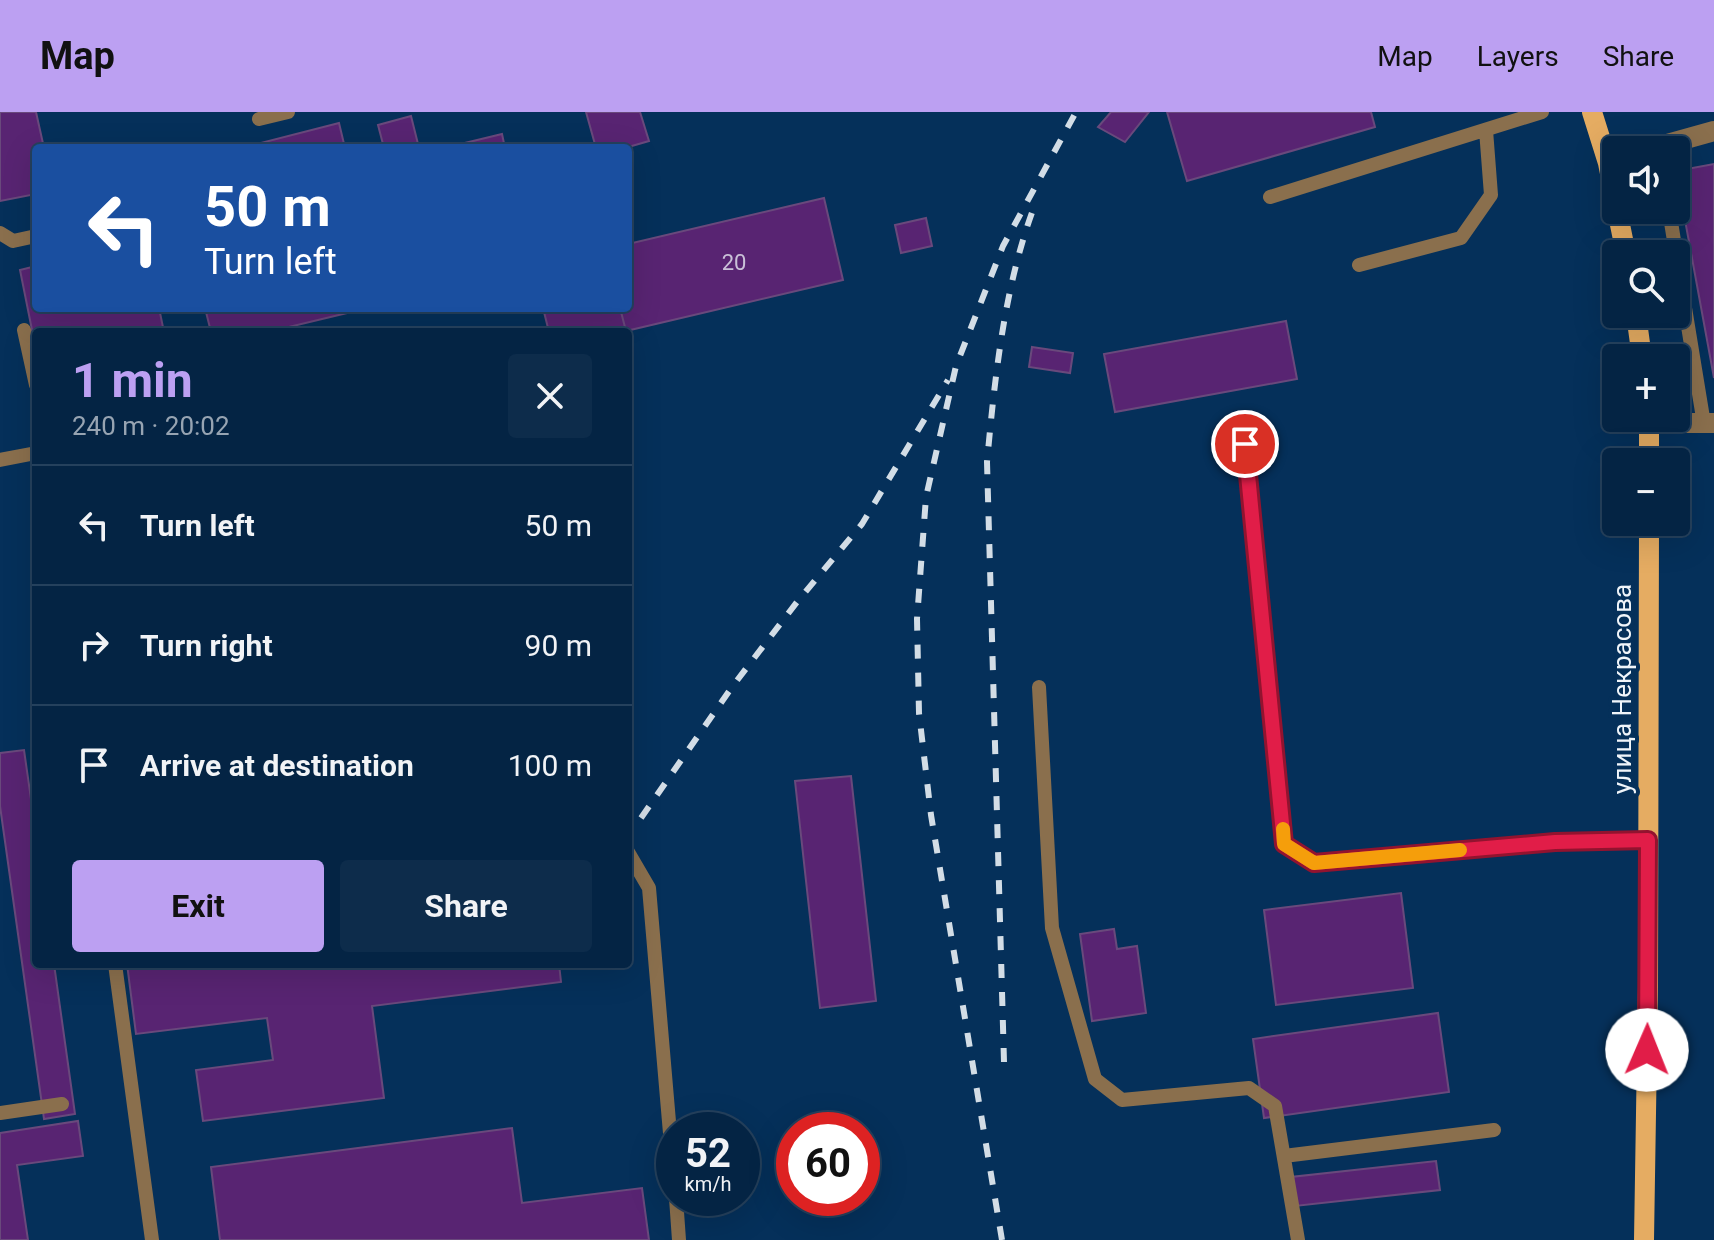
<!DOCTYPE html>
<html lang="en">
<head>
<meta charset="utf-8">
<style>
  :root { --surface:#042444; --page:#0d2c4b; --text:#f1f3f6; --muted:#97a4b2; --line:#25415d; --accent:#bca0f2 }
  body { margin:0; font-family:Roboto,sans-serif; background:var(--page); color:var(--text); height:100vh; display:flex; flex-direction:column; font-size:30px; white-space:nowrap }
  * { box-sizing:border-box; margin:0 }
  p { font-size:26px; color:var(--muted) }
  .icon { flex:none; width:44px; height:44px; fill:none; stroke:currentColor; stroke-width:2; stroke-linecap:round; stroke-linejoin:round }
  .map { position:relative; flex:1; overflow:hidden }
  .side { position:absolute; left:32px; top:216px; width:600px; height:640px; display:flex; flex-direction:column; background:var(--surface); border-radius:8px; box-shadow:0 8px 32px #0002,0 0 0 2px var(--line) }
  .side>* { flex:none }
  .top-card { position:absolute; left:32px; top:32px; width:600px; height:168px; border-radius:8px; box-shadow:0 8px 32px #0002,0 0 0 2px var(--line); background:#1a4fa0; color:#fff; overflow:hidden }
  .controls { position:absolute; left:1602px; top:24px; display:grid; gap:16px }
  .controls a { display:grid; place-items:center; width:88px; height:88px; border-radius:8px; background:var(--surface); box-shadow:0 8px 32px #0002,0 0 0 2px var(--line); font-size:40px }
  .speed { position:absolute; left:656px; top:1000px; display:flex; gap:16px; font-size:40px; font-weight:700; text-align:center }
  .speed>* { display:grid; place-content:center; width:104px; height:104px; border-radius:50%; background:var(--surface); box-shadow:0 8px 32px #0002,0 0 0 2px var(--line); line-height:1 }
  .speed small { font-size:20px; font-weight:400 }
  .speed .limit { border:12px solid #d22; background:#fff; color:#111 }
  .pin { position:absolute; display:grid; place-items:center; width:68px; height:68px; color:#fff; margin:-34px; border:4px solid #fff; border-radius:50%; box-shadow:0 2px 8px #0007 }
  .me { position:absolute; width:88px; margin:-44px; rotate:1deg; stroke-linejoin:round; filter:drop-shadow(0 0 6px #0008) }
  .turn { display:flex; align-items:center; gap:28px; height:168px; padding:0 40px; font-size:36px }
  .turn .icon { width:104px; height:104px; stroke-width:2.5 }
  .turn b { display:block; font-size:56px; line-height:68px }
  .round { display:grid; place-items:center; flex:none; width:84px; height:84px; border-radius:8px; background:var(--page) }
  .overview { display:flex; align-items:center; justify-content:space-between; height:136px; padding:0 40px }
  h1 { font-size:48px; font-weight:700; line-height:60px; color:var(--accent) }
  .action { display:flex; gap:16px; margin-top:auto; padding:16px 40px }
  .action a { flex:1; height:92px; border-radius:8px; background:var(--accent); color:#111; font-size:32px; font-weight:700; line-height:92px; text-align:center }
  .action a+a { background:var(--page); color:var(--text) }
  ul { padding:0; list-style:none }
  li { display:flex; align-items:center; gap:24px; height:120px; padding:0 40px; border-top:2px solid var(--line) }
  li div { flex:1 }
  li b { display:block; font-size:30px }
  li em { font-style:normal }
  header { display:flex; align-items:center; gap:48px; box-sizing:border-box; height:112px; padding:0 40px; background:var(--accent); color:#111 }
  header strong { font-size:38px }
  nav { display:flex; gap:44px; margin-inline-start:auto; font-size:28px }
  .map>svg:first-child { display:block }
  .building { fill:#582472; stroke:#69497c; stroke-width:2 }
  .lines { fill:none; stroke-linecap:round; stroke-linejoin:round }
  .lane { stroke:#8a6f4d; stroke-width:14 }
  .street { stroke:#8a6f4d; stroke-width:20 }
  .primary { stroke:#e5ac62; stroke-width:20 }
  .rail { stroke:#d3dde6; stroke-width:6; stroke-dasharray:14 14; stroke-linecap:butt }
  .route-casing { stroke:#92132f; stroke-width:20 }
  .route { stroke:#e11d48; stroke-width:14 }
  .slow { stroke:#f59e0b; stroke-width:14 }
  .labels { text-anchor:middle; stroke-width:8; stroke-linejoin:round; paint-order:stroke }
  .number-label { font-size:22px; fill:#cac1d8 }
  .street-label { font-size:26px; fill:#f0f5fa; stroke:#05305a }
</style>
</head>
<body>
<header>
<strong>Map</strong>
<nav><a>Map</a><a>Layers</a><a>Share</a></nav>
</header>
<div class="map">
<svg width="1714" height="1128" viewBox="0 0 1714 1128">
  <rect width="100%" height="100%" fill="#05305a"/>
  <path class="building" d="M0,0H36L44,36H36V82L0,89Z
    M586,0H640L649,29L625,36H596Z
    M1111,0H1149L1125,30L1098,15Z
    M1167,0H1371L1375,15L1187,69Z
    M411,4L419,36H384L378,13Z
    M339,11L345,36H241Z
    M502,22L505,36H444Z
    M1714,52V266L1676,59Z
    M824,86L843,168L626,219L620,196H628V132Z
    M926,106L932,134L901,141L895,113Z
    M36,154V196H159L164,220H36V238L20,158Z
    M205,196H368L268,220H211Z
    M543,196H620L626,219L549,220Z
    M1286,209L1297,267L1115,300L1104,242Z
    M1032,235L1073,241L1070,261L1029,255Z
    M24,638L36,722V852H54L75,1002L44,1007L0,694V641Z
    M851,664L876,889L820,896L795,669Z
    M1401,781L1413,876L1276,893L1264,798Z
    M1114,817L1117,837L1137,834L1146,901L1092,909L1080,822Z
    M127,852H559L561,870L372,894L384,986L203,1009L196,958L273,948L267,906L136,922Z
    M1438,901L1449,980L1264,1006L1253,927Z
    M78,1009L83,1044L17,1053L28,1128H0V1021Z
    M512,1016L522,1091L642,1076L649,1128H220L211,1055Z
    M1436,1049L1440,1078L1295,1094L1291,1065Z"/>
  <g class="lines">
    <path class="lane" d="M259,7L288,0
      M1270,85L1542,0
      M1669,98L1704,312
      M0,121L13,129L36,124
      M1359,153L1461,126L1491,83L1486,18
      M24,218L36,273
      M1245,332L1284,732L1314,751L1555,730L1648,728
      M0,348L36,341
      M1039,575L1052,816L1095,967L1122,988L1249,976L1275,994L1298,1128
      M628,740L649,776L674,1068
      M115,852L152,1128
      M0,1001L62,992
      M1284,1044L1494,1018
      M676,1086L679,1128"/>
    <path class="street" d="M1646,38L1714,19
      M1650,311H1714"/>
    <path class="primary" d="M1592,0L1608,51L1616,92
      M1617,98L1626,142
      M1636,202L1642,246
      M1649,306V350
      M1644,1128L1648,875L1649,410"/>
    <path class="rail" d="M641,706L732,575L797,490L862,412L948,268
      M1004,950L987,350C995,264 1004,176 1034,95
      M1002,1128L931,703L919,601L917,507L926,385L956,254L1003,134L1076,0"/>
  </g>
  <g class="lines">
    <defs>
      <path id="route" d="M1245,332L1284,732L1314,751L1555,730L1648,728L1647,938"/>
    </defs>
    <use href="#route" class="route-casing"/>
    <use href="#route" class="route"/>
    <path class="slow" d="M1283,717L1284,732L1314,751L1460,738"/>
  </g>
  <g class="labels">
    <g class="number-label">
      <text x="734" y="158">20</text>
    </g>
    <g class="street-label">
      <text transform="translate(1622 577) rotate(-90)" y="9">улица Некрасова</text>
    </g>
  </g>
</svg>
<div class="controls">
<a><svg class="icon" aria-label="sound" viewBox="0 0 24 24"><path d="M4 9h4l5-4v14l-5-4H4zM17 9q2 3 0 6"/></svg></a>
<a><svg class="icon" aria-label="search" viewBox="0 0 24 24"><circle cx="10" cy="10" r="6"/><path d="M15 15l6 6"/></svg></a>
<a>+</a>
<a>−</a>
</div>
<div class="speed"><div>52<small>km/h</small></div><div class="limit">60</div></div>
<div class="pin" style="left:1245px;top:332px;background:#d93025"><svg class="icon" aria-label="arrive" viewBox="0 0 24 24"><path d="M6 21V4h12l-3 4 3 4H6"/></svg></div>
<svg class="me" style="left:1647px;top:938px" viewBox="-20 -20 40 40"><circle r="19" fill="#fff"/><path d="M0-13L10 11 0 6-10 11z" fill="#e11d48"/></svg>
<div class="top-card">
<div class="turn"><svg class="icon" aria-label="left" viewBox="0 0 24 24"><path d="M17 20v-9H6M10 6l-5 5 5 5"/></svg><div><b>50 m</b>Turn left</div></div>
</div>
<section class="side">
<div class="overview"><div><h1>1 min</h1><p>240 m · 20:02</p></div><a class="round"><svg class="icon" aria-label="close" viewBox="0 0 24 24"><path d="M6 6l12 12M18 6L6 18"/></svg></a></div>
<ul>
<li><svg class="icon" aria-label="left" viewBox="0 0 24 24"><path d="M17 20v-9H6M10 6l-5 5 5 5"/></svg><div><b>Turn left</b></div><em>50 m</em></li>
<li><svg class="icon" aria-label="right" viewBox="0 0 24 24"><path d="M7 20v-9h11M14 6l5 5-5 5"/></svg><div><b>Turn right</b></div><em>90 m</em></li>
<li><svg class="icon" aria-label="arrive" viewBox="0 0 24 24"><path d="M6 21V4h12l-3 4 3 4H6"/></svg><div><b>Arrive at destination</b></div><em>100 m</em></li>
</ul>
<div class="action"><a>Exit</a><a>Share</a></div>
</section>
</div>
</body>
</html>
